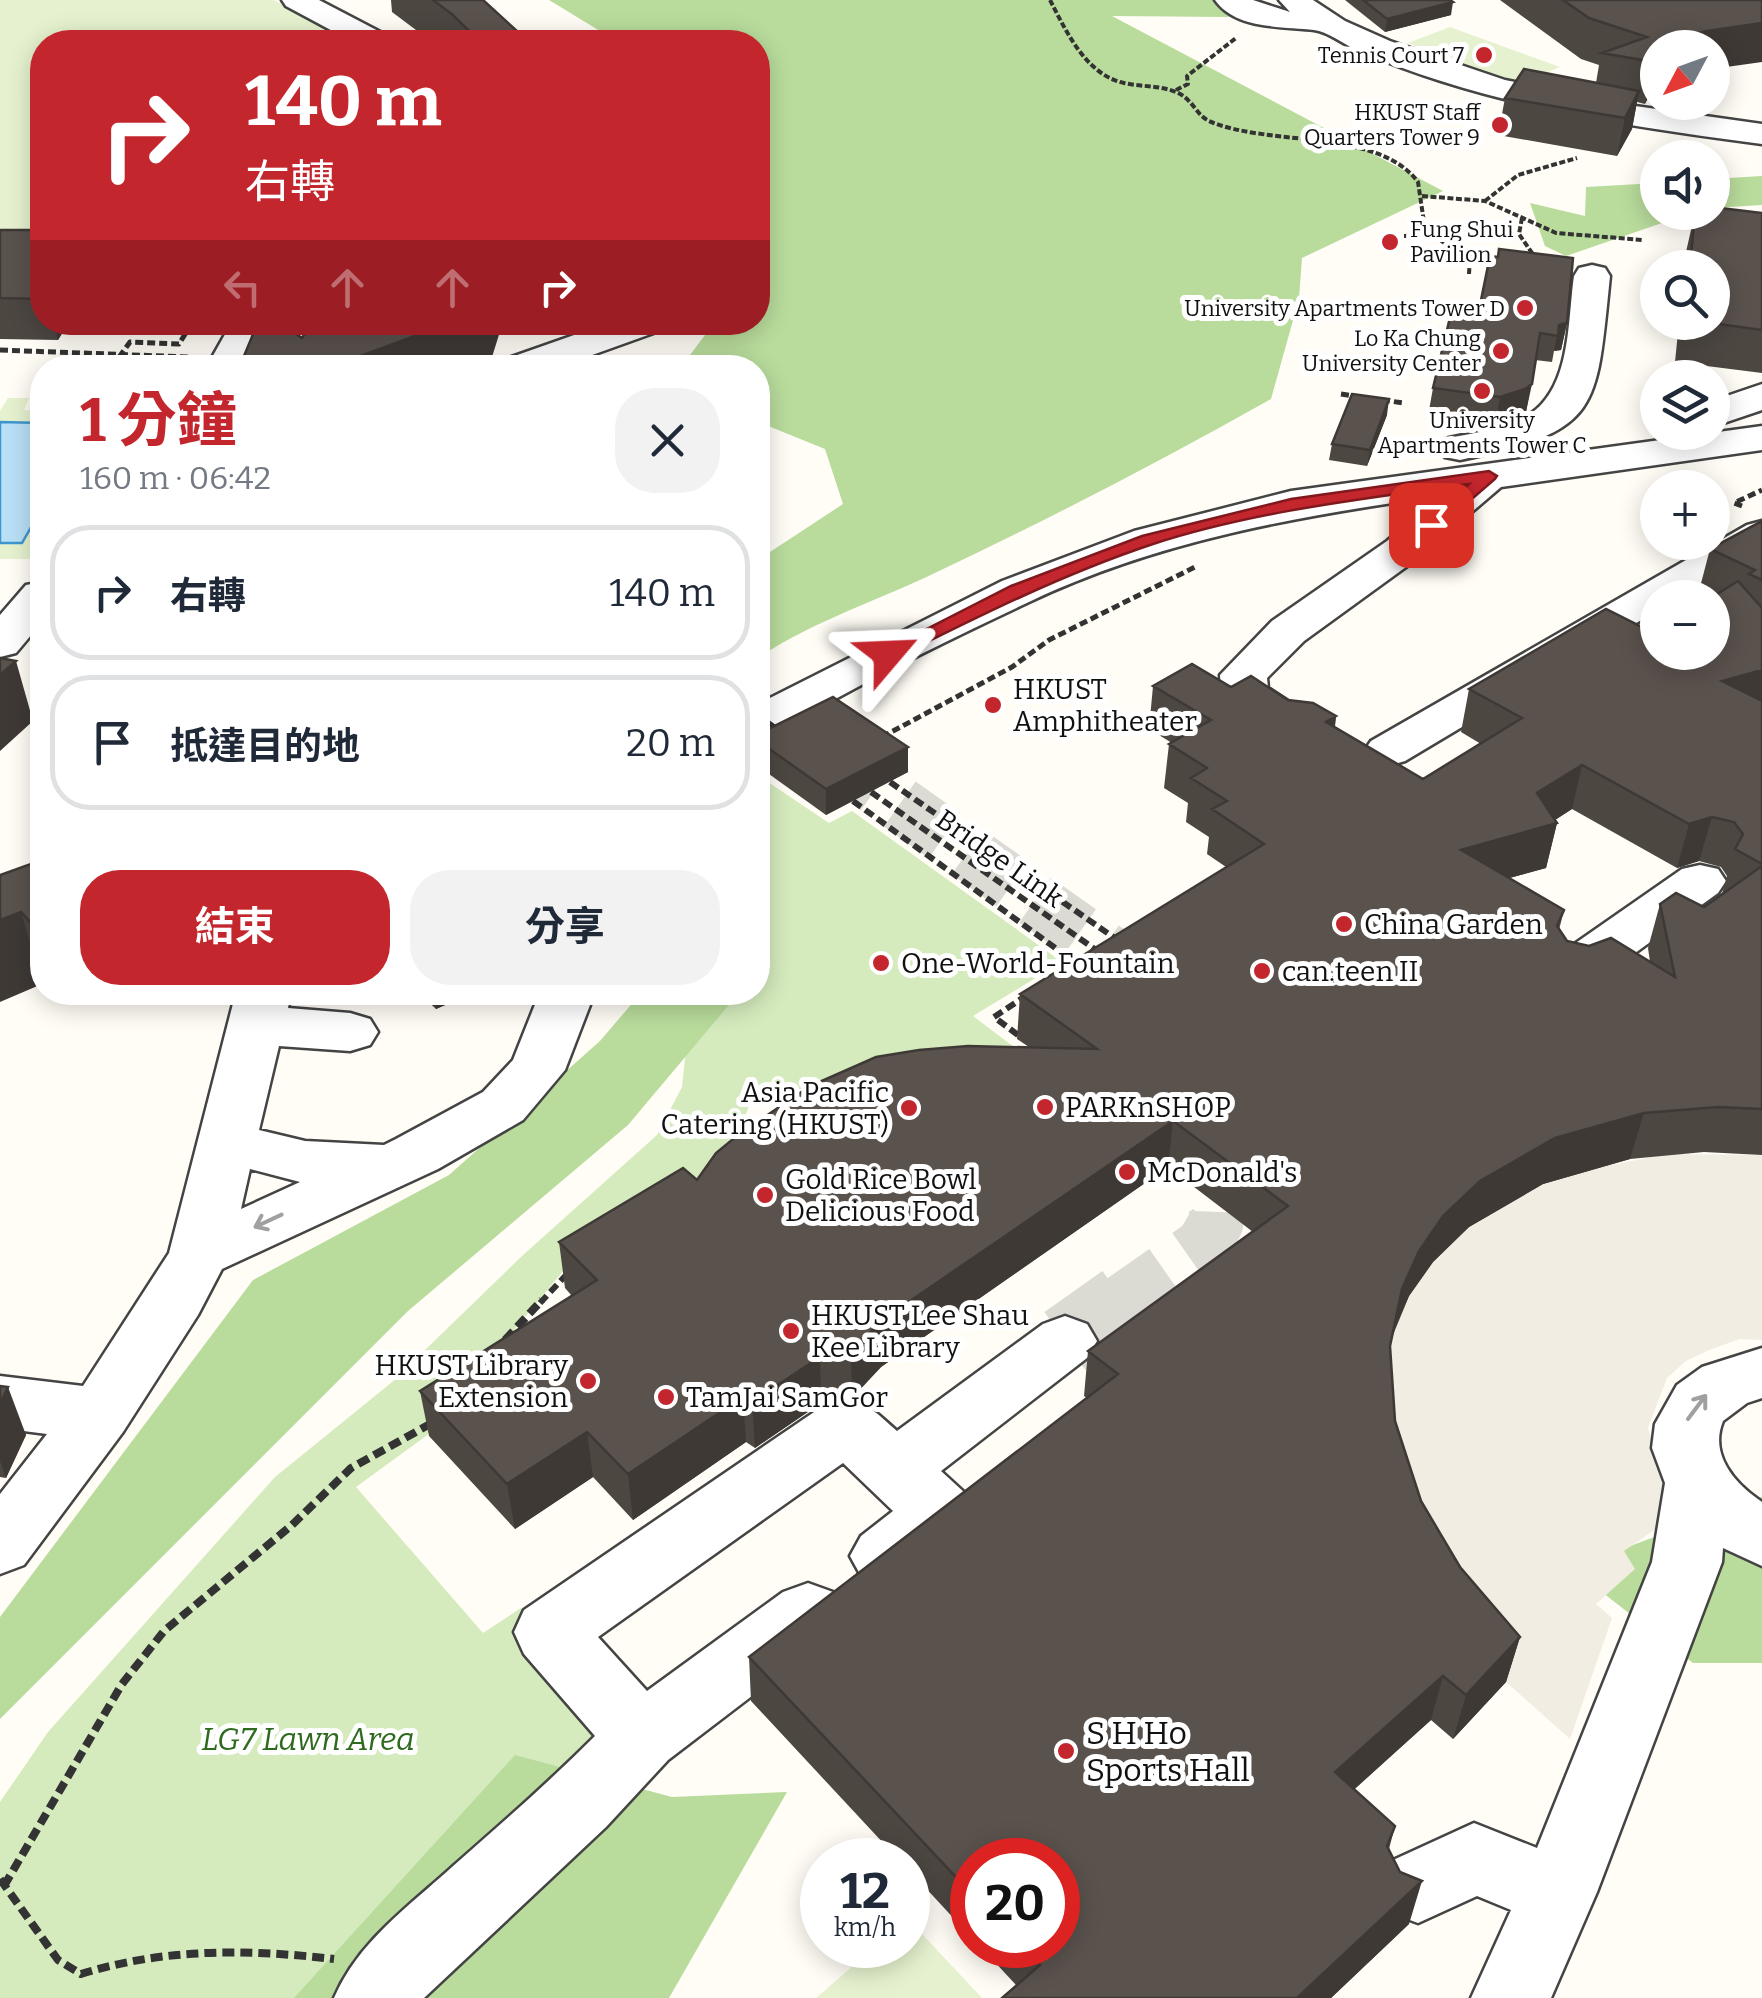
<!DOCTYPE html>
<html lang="zh-TW">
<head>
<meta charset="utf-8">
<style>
  :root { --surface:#fff; --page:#f2f2f3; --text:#1f2937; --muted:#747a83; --line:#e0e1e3; --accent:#c4262e }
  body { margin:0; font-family:Bitter,"Noto Sans TC",serif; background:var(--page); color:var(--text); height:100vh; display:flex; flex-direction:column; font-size:38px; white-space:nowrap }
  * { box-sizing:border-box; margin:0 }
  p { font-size:32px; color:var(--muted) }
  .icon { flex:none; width:55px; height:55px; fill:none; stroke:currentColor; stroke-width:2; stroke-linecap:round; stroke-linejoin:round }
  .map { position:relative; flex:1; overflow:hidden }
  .panel { position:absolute; left:30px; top:355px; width:740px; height:650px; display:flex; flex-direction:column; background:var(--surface); border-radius:40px; box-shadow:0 5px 25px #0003 }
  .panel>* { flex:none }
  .hud { position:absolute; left:30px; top:30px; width:740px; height:305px; border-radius:40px; box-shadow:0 5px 25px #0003; background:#c4262e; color:#fff; overflow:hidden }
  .needle { width:65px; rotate:229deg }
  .fabs { position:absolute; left:1640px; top:30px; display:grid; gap:20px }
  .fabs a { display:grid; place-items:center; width:90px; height:90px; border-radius:50%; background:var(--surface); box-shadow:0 5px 25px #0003; font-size:50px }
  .speed { position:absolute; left:800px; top:1838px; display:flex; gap:20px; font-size:50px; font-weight:700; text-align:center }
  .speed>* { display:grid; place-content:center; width:130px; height:130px; border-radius:50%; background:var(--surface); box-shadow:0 5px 25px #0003; line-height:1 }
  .speed small { font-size:25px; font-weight:400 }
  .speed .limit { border:15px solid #d22; background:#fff; color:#111 }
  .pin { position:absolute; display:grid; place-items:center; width:85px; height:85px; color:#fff; margin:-42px; border-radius:20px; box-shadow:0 5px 15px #0006 }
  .me { position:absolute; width:110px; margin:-55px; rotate:64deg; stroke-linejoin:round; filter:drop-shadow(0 0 8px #0008) }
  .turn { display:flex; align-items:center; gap:35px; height:210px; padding:0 50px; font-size:45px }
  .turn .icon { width:130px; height:130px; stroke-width:2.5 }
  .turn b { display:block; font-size:70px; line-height:85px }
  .lanes { display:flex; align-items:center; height:95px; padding:0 50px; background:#0003; justify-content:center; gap:50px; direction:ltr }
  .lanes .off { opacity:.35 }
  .round { display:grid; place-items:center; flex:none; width:105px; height:105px; border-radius:40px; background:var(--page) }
  .overview { display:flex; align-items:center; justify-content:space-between; height:170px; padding:0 50px }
  h1 { font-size:60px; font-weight:700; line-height:75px; color:var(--accent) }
  .primary-button { display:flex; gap:20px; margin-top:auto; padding:20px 50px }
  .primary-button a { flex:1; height:115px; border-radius:40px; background:var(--accent); color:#fff; font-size:40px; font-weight:700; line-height:115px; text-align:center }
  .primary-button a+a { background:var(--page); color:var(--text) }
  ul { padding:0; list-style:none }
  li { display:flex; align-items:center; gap:30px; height:135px; margin:0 20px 15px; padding:0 30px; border:5px solid var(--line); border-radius:40px }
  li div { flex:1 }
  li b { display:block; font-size:38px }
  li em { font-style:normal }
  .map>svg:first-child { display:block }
  .green { fill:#d5ebbd }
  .forest { fill:#b9dc9c }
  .pitch { fill:#e6f2cf }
  .plaza { fill:#f1ede2 }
  .water { fill:#b9e0f7; stroke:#3f96cf; stroke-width:2.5 }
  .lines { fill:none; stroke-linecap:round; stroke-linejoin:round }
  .minor-tunnel-far2 { stroke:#dbdad3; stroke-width:44; stroke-dasharray:44 21; stroke-linecap:butt }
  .minor-tunnel-far1 { stroke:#dbdad3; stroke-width:55; stroke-dasharray:55 28; stroke-linecap:butt }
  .minor-tunnel { stroke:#dbdad3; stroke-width:71; stroke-dasharray:71 35; stroke-linecap:butt }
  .minor-casing { stroke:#444; stroke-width:5 }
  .path-far3 { stroke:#333; stroke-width:4; stroke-dasharray:6 2.5; stroke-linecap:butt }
  .path-far2 { stroke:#333; stroke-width:5; stroke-dasharray:8 4; stroke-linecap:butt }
  .path-far1 { stroke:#333; stroke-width:6; stroke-dasharray:10 5; stroke-linecap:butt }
  .path { stroke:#333; stroke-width:8; stroke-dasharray:12 6; stroke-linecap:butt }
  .minor { fill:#fff; fill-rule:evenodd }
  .path-bridge { stroke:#333; stroke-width:5; stroke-dasharray:8 4; stroke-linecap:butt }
  .wall { fill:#4d4742; fill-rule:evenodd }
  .shaded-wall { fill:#3f3936 }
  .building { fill:#5a524d; stroke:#3f3936; stroke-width:2.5 }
  .oneway { stroke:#a0a0a0 }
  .route { fill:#c4262e; stroke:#7f191e; stroke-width:2.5 }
  .poi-dot { fill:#c4262e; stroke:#fff; stroke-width:4 }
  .labels { text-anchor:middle; stroke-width:10; stroke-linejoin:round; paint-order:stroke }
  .far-poi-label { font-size:22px; fill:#111; stroke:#fff; text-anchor:end }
  .poi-label { font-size:28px; fill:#111; stroke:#fff; text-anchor:start }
  .street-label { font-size:28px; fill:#111; stroke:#fff }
  .near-poi-label { font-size:32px; fill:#111; stroke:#fff; text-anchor:start }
  .near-park-label { font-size:32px; font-style:italic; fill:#2f6b1f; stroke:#fff }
</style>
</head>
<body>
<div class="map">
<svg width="1762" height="1998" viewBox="0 0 1762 1998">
  <rect width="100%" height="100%" fill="#fffdf5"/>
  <path class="green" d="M759,776L829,823L852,811L1062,962L973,1016L1018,1050L891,1057L801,1089L755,1087L739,1136L681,1196L569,1264L426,1436L356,1487L483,1633L521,1608L632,1733L336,1998H0V1802L48,1732L275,1477L391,1383L522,1256L657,1135L682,1087L692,993L758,992Z"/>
  <path class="forest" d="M549,0H1252L1228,17L1112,16L1443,191L1302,258L1299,299L1271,399C1161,461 1051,518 937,572C877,601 813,621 758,658V560L843,504L825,449L758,422V368L681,367L714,323L758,322V42H618Z
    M1762,176V205L1713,208L1712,179Z
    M1657,183L1658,212L1691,213L1566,256L1545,246L1530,203L1585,216L1586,187Z
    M641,993H739L628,1125L408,1311L0,1719V1617L253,1280L449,1175L600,1041Z
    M1762,1497V1663H1693L1571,1568Z
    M515,1755L672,1797L787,1792L669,1998H294Z"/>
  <path class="pitch" d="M0,0H274L345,39L343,42H42V246L0,252Z
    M1450,27L1560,67L1518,84L1408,43Z
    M8,398H29L24,410L42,411V559H0V411Z
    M908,1919L982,1998H816L877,1945H908Z"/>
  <path class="plaza" d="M1104,1027L1574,1172L1668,1154L1762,1155V1340L1739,1339L1707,1351L1686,1361L1667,1378L1648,1428L1665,1484L1667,1521L1624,1551L1635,1569L1596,1604L1612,1618L1570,1739L1506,1682L1306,1271L1168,1167Z"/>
  <path class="water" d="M0,422L42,423V508L22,543H0Z"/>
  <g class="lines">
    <path class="minor-tunnel-far2" d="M816,745L836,759"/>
    <path class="minor-tunnel-far1" d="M832,756L1158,987
      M1120,1303L1203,1245L1216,1223L1220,1128"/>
    <path class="minor-tunnel" d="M1065,1341L1123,1300"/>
    <defs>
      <path id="minor" d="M282,0H319L386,35L390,42H353L286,6Z
        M1215,0H1253L1290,12L1279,0H1313L1345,21L1390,41L1505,80L1628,105L1762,124V144C1654,130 1545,114 1441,81C1412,72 1383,61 1355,49C1343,44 1327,31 1314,30C1283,26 1236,30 1215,0Z
        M1592,265L1605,268L1610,276C1596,412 1601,431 1460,460L1445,457L1439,448L1445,439C1471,433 1499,430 1522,419C1572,394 1567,324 1574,276L1579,268Z
        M232,322H270L245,368H206Z
        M611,322H668L662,330L556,368H498L503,360Z
        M1762,384V410L1712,427V401Z
        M1762,426V450L1501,487L1417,559L1304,641L1267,678L1268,688L1311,716L1318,726L1311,736L1294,740L1277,736L1228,704L1221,694L1220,675L1272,621L1387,541L1440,496C1299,516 1159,540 1029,602C965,632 901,663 839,697C812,711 787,731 758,737V704L1002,581L1134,531L1291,491Z
        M1762,521V552L1679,598H1658V610L1405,761L1388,766L1371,761L1364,751L1371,741L1747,525Z
        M42,582V622L16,653L0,657V615L26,585Z
        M1700,865L1718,869L1726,881L1718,893L1595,982L1576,987L1557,982L1549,969L1557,956L1682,869Z
        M236,992H291L288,1008L350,1013L370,1019L378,1032L370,1045L350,1051L279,1046L259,1130L305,1141L384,1145L396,1139L483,1092L513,1060L540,992H595L565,1070L523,1120L438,1169L222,1269L198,1315L123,1432L24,1565L0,1574V1494L47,1434L0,1428V1376L83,1386L169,1253ZM250,1169L300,1182L241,1209Z
        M1065,1316L1087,1324L1097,1341L1087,1358L941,1471L965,1493L975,1513C963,1536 911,1586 883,1584C876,1584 867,1579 861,1576L850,1556L861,1536L893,1511L843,1463L598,1637L647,1691L783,1592L808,1583L833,1592L843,1613L833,1634L668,1760L606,1827L424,1998H334C358,1942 408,1907 452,1867C501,1824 549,1782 595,1736L524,1654L514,1632L524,1610L823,1406C860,1394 870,1407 897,1431L1043,1324Z
        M1762,1348V1398L1747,1403L1723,1421C1709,1455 1735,1484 1762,1502V1566L1723,1548L1722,1562L1597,1892L1551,1998H1471L1511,1910L1477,1896L1418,1923L1391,1913L1379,1887L1391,1861L1474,1823L1537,1848L1652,1562L1665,1483L1652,1448L1655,1424L1677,1385L1702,1367Z"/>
    </defs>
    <use href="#minor" class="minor-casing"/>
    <path class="path-far3" d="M1050,0C1066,31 1086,75 1124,83C1141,87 1159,85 1176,92C1192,98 1196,115 1209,121C1268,147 1378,128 1418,182L1425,229L1457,252L1497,258
      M1176,90L1188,84L1187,76L1236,38
      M1422,196L1485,201L1556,233L1643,240
      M1485,201L1518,175L1577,158
      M1522,218L1519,234L1532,253L1529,256
      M1404,236L1481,234
      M1469,274L1470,257
      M185,334L192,322"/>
    <path class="path-far2" d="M0,350L189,357
      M112,367L130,342L179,344L187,331
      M1341,394L1360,397
      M1382,400L1404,403
      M1742,506L1734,503L1762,490
      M882,737L1012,667L1049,640L1195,567"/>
    <path class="path-far1" d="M890,782L1119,941
      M871,792L1099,952
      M853,801L1076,963
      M1018,1035L994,1017L1024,997
      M540,1303L568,1273"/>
    <path class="path" d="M505,1340L542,1300
      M0,1879L58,1960L81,1974C165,1948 247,1949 334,1959
      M4,1886L122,1684L164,1631L292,1525L351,1468L430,1424"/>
    <use href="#minor" class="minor"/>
    <path class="path-bridge" d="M758,715L777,729"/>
  </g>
  <path class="wall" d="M391,0H483L529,42H432L392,12Z
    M1345,0H1450L1451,15L1385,32Z
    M1500,0H1762L1658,48V83H1655L1645,104L1637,102L1632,129L1617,156L1498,135L1505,98L1596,83L1599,65L1581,59Z
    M1695,212L1762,213V373L1675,362L1679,322H1712V268H1684L1686,252Z
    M0,230H42V322H69L58,340L0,339Z
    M1480,305L1567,323L1561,350L1554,351L1552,362L1535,360L1526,412L1520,416L1495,425L1428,416L1433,388Z
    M1387,415L1367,466L1329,460L1332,444Z
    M1762,521V1155L1704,1152L1630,1159L1543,1184L1469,1227L1433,1262L1409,1296L1393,1335L1390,1346L1395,1421L1421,1501L1460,1567L1520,1637L1506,1682L1453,1739L1431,1720L1354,1789L1395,1826L1389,1849L1409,1924L1331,1998H1002L1016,1985L979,1945H1058L972,1860V1938L908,1869V1860H899L751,1701L749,1657L1087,1398L1084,1396L1088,1351L1253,1232L1168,1167L881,1367L852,1398L821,1403L755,1448L746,1442L633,1520L593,1477L515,1529L429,1436L420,1391L572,1296L565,1288L559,1242L697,1180L1029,1047L1017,1039L1020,994L1226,867L1207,854L1209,837L1186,822L1188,803L1164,788L1169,744L1172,743L1149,729L1153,686L1231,687L1288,700L1336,716L1335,727L1423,779L1481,744L1461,732L1469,689L1654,633L1711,598L1699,591L1710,549ZM1572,809L1677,868L1699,861L1721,867L1727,876L1722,894L1704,907L1660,904L1648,948L1650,962L1567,941L1559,930L1564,910L1509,878L1546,868L1557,823L1555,820Z
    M758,734L908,747V772L826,815L758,766Z
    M42,860V984L0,875Z
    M418,992H475L436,1009Z
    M0,1386L26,1435L6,1478L0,1477Z"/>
  <path class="shaded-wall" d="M1453,2L1451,15L1385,32L1387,19Z
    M1762,23V62L1712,69V48H1661L1664,42L1707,31Z
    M1658,54V83H1655L1645,104L1654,62Z
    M1639,91L1632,129L1617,156L1625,118Z
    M53,322H69L58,340Z
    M453,322H503L492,357L464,368H348L347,361Z
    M1567,323L1561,350L1554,351L1559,325Z
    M1532,384L1526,412L1520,416L1495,425L1500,397Z
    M1389,399L1387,415L1367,466L1370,450Z
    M16,661L33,721L0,751V675Z
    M1762,670V710L1722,681Z
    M1336,716L1330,760L1326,722Z
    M908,747V772L826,815V789Z
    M1582,765L1572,809L1544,827L1557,823L1546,868L1452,894L1461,850L1537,793Z
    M1712,817L1699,861L1677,868L1689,824Z
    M21,912L42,984L0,1002V920Z
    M42,924V950L35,927Z
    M55,992H74L57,999Z
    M433,992H475L436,1009Z
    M1644,1113L1630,1159L1543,1184L1469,1227L1433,1262L1409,1296L1392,1335L1402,1289L1419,1251L1443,1216L1480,1181L1555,1138Z
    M1173,1121L1168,1167L881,1367L852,1398L851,1353L881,1321Z
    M820,1357L821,1403L755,1448L752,1402Z
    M8,1387L26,1435L6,1478L0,1461V1404Z
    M743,1397L746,1442L633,1520L628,1474Z
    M587,1432L593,1477L515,1529L507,1484Z
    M1520,1637L1506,1682L1453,1739L1466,1695Z
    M1443,1676L1431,1720L1325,1816L1335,1772Z
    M1422,1881L1409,1924L1331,1998H1297Z"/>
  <path class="building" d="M433,0H483L529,42H480L453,15Z
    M1363,0H1450L1453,2L1387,19Z
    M1563,0H1762V23L1707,31L1664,42L1661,48H1658V54L1654,62L1602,53L1647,37L1589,18Z
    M1524,69L1639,91L1625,118L1505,98Z
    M1712,207L1762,213V330L1704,322H1712V268H1690L1695,212H1712Z
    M0,230H42V299L0,298Z
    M1499,249L1573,258L1567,323L1559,325L1558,336L1540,333L1532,384L1525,389L1500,397L1433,388L1453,305H1480L1490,256L1498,257Z
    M312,322H453L347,361L355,368H239L254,332L280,323L302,338Z
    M1352,394L1389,399L1370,450L1332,444Z
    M1762,521V580L1749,574L1755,570L1710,549Z
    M1738,581L1762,608V670L1722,681L1762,701V864L1735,849L1743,834L1734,822L1712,817L1689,824L1582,765L1537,793L1557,823L1461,850L1564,910L1557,926L1567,941L1589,946L1611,938L1675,977L1660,904L1676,893L1704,907L1762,866V1109L1718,1107L1644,1113L1555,1138L1480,1181L1443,1216L1419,1251L1402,1289L1390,1346L1395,1421L1421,1501L1460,1567L1520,1637L1466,1695L1443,1676L1335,1772L1395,1826L1387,1846L1400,1872L1422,1881L1297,1998H1002L1040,1965L1021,1945H1058V1860H972V1894L749,1657L1118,1374L1088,1351L1288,1206L1173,1121L881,1321L851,1353L820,1357L752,1402L743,1397L628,1474L587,1432L507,1484L420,1391L597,1280L559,1242L683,1168L697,1180L716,1153L738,1135L810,1086L876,1057L919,1050L968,1046L1097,1049L1020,994L1264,844L1212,809L1227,801L1191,778L1207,768L1169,744L1211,720L1153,686L1192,664L1231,687L1251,676L1288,700L1313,703L1336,716L1326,722L1423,779L1522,718L1469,689L1606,609L1654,633L1658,631V652H1712V598H1711Z
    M0,658L16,661L0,675Z
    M833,697L908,747L826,789L758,741V734Z
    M42,860V924L35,927L21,912L0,920V875Z
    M0,1386L8,1387L0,1404Z"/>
  <defs><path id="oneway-shaft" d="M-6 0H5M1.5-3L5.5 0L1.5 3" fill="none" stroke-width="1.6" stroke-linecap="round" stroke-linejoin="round" transform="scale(2.5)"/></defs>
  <g class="oneway">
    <use href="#oneway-shaft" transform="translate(268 1221) rotate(155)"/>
    <use href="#oneway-shaft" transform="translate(1697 1407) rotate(-53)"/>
  </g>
  <path class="route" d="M1489,471L1497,476L1495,479L1437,529L1431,531L1422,525L1469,484C1363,499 1255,511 1153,544C1063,574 979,616 895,658H881L878,654L1011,586L1142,536L1291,499Z"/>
  <g class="poi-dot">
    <circle cx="1484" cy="55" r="10"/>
    <circle cx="1500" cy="125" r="10"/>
    <circle cx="1390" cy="242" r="10"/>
    <circle cx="1525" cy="308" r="10"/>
    <circle cx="1501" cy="351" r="10"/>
    <circle cx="1482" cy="391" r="10"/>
    <circle cx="993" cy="705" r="10"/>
    <circle cx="1344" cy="924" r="10"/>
    <circle cx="881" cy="963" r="10"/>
    <circle cx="1262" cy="971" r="10"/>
    <circle cx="1045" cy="1107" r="10"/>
    <circle cx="909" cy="1108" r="10"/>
    <circle cx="1127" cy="1172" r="10"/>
    <circle cx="765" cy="1195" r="10"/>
    <circle cx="791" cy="1331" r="10"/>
    <circle cx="588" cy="1381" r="10"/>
    <circle cx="666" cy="1397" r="10"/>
    <circle cx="1066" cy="1751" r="10"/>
  </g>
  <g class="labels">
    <g class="far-poi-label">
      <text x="1464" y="63">Tennis Court 7</text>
      <text x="1480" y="120">HKUST Staff<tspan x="1480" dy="25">Quarters Tower 9</tspan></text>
      <text x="1410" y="237" text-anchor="start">Fung Shui<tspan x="1410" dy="25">Pavilion</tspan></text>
      <text x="1505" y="316">University Apartments Tower D</text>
      <text x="1481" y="346">Lo Ka Chung<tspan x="1481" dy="25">University Center</tspan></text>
      <text x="1482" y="428" text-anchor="middle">University<tspan x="1482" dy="25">Apartments Tower C</tspan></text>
    </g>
    <g class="poi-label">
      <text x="1013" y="699">HKUST<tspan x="1013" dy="32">Amphitheater</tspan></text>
      <text x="1364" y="934">China Garden</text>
      <text x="901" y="973">One-World-Fountain</text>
      <text x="1282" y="981">can.teen II</text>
      <text x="889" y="1102" text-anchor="end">Asia Pacific<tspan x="889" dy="32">Catering (HKUST)</tspan></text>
      <text x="1065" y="1117">PARKnSHOP</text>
      <text x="1147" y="1182">McDonald's</text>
      <text x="785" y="1189">Gold Rice Bowl<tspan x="785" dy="32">Delicious Food</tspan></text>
      <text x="811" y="1325">HKUST Lee Shau<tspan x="811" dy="32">Kee Library</tspan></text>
      <text x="568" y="1375" text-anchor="end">HKUST Library<tspan x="568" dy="32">Extension</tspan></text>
      <text x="686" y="1407">TamJai SamGor</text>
    </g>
    <g class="street-label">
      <text transform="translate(1000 858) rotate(35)" y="10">Bridge Link</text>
    </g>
    <g class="near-poi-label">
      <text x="1086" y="1744">S H Ho<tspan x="1086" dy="37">Sports Hall</tspan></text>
    </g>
    <g class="near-park-label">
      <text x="308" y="1750">LG7 Lawn Area</text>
    </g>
  </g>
</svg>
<div class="fabs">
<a><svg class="needle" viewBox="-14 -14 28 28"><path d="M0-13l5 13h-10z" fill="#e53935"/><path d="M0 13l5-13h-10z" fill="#747a83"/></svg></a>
<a><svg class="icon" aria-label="sound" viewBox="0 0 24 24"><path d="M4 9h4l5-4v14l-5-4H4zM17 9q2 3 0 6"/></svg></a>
<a><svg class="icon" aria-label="search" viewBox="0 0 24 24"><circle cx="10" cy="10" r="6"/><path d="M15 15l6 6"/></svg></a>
<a><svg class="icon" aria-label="layers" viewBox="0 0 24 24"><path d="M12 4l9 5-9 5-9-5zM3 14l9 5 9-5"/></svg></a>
<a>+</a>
<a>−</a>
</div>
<div class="speed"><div>12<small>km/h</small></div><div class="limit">20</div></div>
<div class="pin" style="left:1431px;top:525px;background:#d93025"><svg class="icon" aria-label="arrive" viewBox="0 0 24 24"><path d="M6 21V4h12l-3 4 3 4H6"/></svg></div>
<svg class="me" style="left:888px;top:654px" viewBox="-20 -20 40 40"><path d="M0-17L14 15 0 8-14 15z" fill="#c4262e" stroke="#fff" stroke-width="4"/></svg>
<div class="hud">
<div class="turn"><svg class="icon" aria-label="right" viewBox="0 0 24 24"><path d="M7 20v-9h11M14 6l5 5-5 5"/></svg><div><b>140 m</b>右轉</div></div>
<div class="lanes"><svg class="icon off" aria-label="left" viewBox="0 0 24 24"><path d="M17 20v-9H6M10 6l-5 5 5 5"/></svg><svg class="icon off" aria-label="ahead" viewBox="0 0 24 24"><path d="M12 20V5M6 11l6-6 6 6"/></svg><svg class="icon off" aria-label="ahead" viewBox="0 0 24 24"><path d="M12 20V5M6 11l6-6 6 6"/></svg><svg class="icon" aria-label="right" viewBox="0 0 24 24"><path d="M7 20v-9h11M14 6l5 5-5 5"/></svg></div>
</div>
<section class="panel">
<div class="overview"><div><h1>1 分鐘</h1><p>160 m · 06:42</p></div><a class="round"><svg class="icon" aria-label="close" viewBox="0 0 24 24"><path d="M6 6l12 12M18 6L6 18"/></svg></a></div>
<ul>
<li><svg class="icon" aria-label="right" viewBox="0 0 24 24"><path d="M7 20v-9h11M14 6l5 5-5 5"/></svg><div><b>右轉</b></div><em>140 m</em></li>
<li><svg class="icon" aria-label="arrive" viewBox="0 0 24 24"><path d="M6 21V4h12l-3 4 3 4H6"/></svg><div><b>抵達目的地</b></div><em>20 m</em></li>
</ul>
<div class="primary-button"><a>結束</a><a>分享</a></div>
</section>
</div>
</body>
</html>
